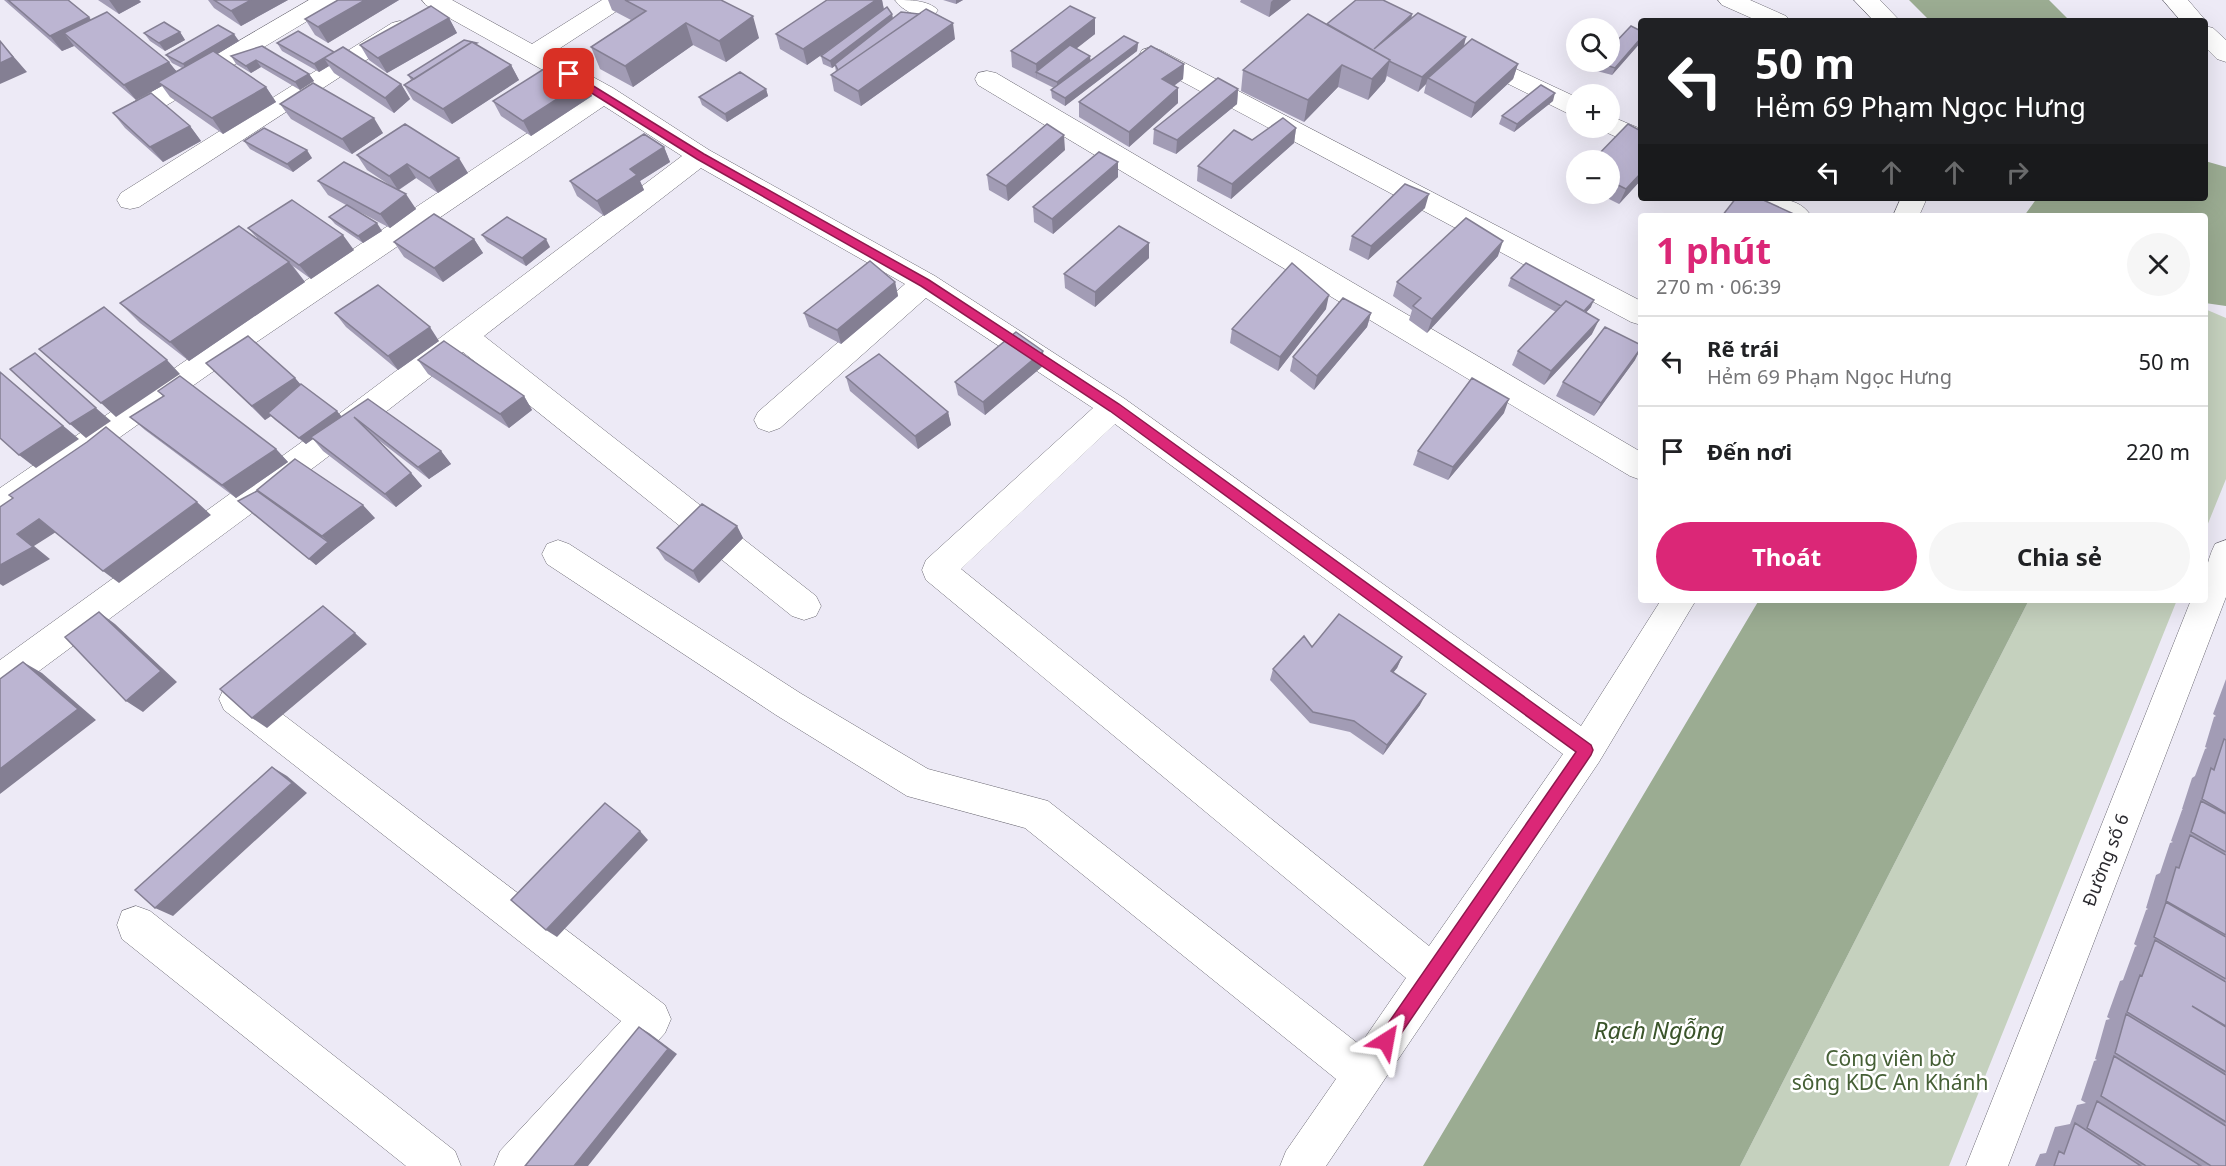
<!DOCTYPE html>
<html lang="vi">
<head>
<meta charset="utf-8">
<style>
  :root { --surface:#fff; --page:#f6f6f6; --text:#202124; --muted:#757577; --line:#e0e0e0; --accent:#db2777 }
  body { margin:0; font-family:"Noto Sans",sans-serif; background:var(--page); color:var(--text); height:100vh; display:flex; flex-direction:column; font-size:22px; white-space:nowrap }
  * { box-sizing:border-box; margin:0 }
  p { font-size:20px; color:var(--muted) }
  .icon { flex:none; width:33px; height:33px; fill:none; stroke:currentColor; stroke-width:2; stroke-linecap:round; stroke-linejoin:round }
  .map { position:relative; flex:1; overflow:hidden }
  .drawer { position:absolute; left:1638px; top:213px; width:570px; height:390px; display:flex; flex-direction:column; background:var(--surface); border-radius:6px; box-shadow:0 6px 24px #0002 }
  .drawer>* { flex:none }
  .banner { position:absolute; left:1638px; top:18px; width:570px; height:183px; border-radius:6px; box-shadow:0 6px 24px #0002; background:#202124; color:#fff; overflow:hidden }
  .buttons { position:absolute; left:1566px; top:18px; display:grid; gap:12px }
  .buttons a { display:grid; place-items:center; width:54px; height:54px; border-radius:50%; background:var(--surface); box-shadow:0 6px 24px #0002; font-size:30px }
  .pin { position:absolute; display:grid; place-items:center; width:51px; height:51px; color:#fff; margin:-26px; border-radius:12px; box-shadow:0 3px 9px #0006 }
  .me { position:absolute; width:66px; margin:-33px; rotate:34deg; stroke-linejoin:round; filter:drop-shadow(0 0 4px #0008) }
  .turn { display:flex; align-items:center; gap:21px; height:126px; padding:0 18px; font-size:27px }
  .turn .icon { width:78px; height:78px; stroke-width:2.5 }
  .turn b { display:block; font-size:42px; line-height:51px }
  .lanes { display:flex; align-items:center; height:57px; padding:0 18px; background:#0003; justify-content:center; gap:30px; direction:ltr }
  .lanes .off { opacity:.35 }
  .round { display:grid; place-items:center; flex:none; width:63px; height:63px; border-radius:32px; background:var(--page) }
  .summary { display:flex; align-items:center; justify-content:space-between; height:102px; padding:0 18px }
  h1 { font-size:36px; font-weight:700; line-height:45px; color:var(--accent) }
  .button { display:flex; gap:12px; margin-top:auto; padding:12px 18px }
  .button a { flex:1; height:69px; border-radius:36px; background:var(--accent); color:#fff; font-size:24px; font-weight:700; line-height:69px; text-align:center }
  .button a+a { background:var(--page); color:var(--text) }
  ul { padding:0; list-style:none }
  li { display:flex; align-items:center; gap:18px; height:90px; padding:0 18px; border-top:2px solid var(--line) }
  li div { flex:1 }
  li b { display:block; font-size:22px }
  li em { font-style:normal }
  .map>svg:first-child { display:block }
  .green { fill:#c5d1be }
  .water { fill:#9bac92 }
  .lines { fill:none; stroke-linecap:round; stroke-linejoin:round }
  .minor-casing { stroke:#6b6973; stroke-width:1 }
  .minor { fill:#fff; fill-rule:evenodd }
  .wall { fill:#a29cb5 }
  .shaded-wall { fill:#847f93 }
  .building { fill:#bcb5d2; stroke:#847f93; stroke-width:1.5 }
  .route { fill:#db2777; stroke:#8e194d; stroke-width:1.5 }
  .labels { text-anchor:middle; stroke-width:5; stroke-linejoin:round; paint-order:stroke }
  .street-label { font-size:18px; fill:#2b2a2f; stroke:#fff }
  .near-park-label { font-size:21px; fill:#455f35; stroke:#fff }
  .near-water-label { font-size:24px; font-style:italic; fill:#3a542a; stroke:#fff }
</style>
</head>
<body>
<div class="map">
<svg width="2226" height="1166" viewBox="0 0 2226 1166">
  <rect width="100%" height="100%" fill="#edeaf6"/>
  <path class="green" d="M2205,309L2226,318V479L2205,531Z
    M2029,600H2177L1949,1166H1740Z"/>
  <path class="water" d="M1909,0H2049L2070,21H1930Z
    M2205,161L2226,167V306L2205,303V216H2024L2037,198H2205Z
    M1759,600H2029L1740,1166H1423Z"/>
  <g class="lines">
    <defs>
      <path id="minor" d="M309,0H338L334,5L147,117L138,119L129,117L125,111L129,105Z
        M422,0H452L532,44L602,0H630L626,5L551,54L613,88L709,150L935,276L1125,399L1581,726L1661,600H1696L1599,762L1326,1166H1280L1286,1151L1336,1079L1025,828L907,796L776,715L547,564L542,554L547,544L558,540L569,544L800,693L928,769L1048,801L1360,1045L1406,978L926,580L922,570L926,560L1093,408L926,298L780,428L769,432L758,428L754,420L758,412L905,284L701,168L484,336L816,596L821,606L816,616L804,620L792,616L463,352L321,462L12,691L0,696V660L299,444L682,156L604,106L208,375L11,514L0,518V488L188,359L586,94L426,5ZM1115,424L1563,754L1429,946L961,569Z
        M895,0C910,0 928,0 938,10L934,15C921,19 903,12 895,0Z
        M1718,0H1750L1786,16L1790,21H1758L1722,5Z
        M1854,0H1880L1900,21H1874Z
        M2163,0H2188L2206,21H2181Z
        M400,21L408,23L412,28L408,33L139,207L130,209L121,207L117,200L121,193L392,23Z
        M2205,26L2213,28L2226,40V62L2217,59L2205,47Z
        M1151,47L1160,50L1641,301V325L1631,322L1142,60L1139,55L1142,50Z
        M1473,49L1576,97V115L1567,113L1464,62L1461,57L1464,52Z
        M987,71L996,73L1641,452V480L1630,476L978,85L975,79L978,73Z
        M1610,116L1641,129V148L1601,130L1599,128H1610Z
        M1748,198C1769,198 1799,195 1811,216C1790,216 1760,219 1748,198Z
        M1901,198H1927L1919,216H1893Z
        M2226,540V597L2008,1166H1966L2191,600H2205C2205,579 2205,564 2215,544Z
        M236,683L248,688L665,1005L671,1019L665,1033L544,1166H494L500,1151L621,1021L224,710L219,699L224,688Z
        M136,906L150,911L455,1151L461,1166H406L122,939L117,925L122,911Z"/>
    </defs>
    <use href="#minor" class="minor-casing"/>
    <use href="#minor" class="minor"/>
  </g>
  <path class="wall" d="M4,0H68L91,20L177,71L182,68L172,63L166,55L239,41L217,54L266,87L276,102L223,134L170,97L162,86L136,100L74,46L62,51Z
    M98,0H139L141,2L119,14Z
    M208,0H288L241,26L214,8Z
    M338,0H399L328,43L315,35L305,19Z
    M608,0H721L759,38L726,62L693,45L633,87L600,69L591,47L631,20L612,10Z
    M882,0L884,9L892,14L893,18L955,39L861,106L834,91L831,75L836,72L835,66L832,68L823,64L821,56L848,36L807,65L780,49L776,34Z
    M943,0H963L956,4Z
    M1241,0H1291L1269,17L1240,2Z
    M1412,14L1411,19L1466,37L1464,46L1518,64L1513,79L1471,118L1424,93L1426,84L1418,92L1387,76L1385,81L1368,100L1338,87L1304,122L1241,91L1243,70L1327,24Z
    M449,18L457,33L387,73L369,60L360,45Z
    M1095,18V34L1076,48L1090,61L1138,43L1137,51L1065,106L1052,98L1051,90L1054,88L1012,67L1011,51Z
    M1641,31V42L1612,75L1593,70L1597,62Z
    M180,32L185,40L165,51L150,41L144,33Z
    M277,43L334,52L401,84L410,99L394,113L334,73L329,66L319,72L282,51Z
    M262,46L309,74L314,81L300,90L261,67L251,73L236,64L231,56Z
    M479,46L511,65L519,80L452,124L413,100L404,85L411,80L408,75Z
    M1184,64L1183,79L1174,86L1178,88V103L1129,147L1079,117V102Z
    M585,81L592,96L531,136L501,116L493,101Z
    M766,89L768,96L727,122L702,105L699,97Z
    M1238,89L1237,104L1176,154L1153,144L1154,129Z
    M1553,101L1514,132L1499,124L1502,116Z
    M280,104L383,133L352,154L291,119Z
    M113,113L190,126L201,141L163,162L125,128Z
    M1296,128L1294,143L1231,199L1197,181L1198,166Z
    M1641,131V180L1619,204L1599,194H1610V160Z
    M244,141L312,158L293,172L250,149Z
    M664,147L670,162L640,181L644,190L604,216L577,196L570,181Z
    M1065,150L1008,201L989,190L987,175Z
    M357,155L468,173L438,193L416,178L399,190L416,209L390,228L354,209L382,231L363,243L335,224L329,217L346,205L328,195L318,181L394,188L367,170Z
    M1118,162V177L1053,234L1034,222L1033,207Z
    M1425,208L1368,260L1349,250L1352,236Z
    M248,228L354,250L311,279L293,266L305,282L189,361L140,323L120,303L257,238Z
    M482,235L550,247L526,266L487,242Z
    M474,239L483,253L443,282L404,257L394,242Z
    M1149,243V258L1095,307L1065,288L1064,274Z
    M1498,256L1427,333L1409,320L1412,310L1393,296L1397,282Z
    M1511,278L1591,307L1586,312L1592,334L1544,385L1512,365L1518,351L1556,312L1508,286Z
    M895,282L898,296L841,344L809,327L804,313Z
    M1326,309L1278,371L1230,343L1232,329Z
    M335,313L439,341L398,370L346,327Z
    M1371,313L1367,327L1314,390L1290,371L1293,357Z
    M1043,351L1044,365L985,415L958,395L955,382Z
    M418,360L524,396L532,410L509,428L428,374Z
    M1635,360L1594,416L1556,396L1563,382Z
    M206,363L295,378L301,385L342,417L368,399L441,451L451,464L429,479L377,439L411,473L422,486L396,507L323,451L313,439L306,444L275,420L271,416L265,420Z
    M846,377L948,412L951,425L918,449L850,391Z
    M158,391L276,449L288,462L236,498L145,430L130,417L164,397Z
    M1504,413L1448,480L1413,465L1418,451Z
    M257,490L375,518L335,549L316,565L238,501L264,496Z
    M737,526L743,538L699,583L665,560L657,548Z
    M1312,647L1402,657L1397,668L1393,672L1420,705L1383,755L1350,732L1310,723L1270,680L1273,669Z
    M2226,679V1166H2035L2040,1154L2046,1153L2055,1127L2070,1124L2077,1105L2086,1103L2081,1100L2094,1061L2097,1060L2095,1059L2106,1020L2110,1019L2107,1017L2120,981L2123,980L2135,947L2137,946L2134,944L2146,910L2148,909L2146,908L2156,875L2160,873L2170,843L2173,842L2171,841L2182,810L2183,809H2182L2192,778L2195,776L2205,749L2207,748L2205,747L2214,717L2216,716L2213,714Z"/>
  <path class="shaded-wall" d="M109,0H139L141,2L119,14Z
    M251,0H288L241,26L231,11Z
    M365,0H399L328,43L318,27Z
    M876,0H882L884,11L807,65L803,49Z
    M956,0H963L956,4Z
    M1273,0H1291L1269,17L1271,2Z
    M892,14L893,22L832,68L830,61Z
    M1412,14L1409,30L1374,49Z
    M753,16L759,38L726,62L719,41Z
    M89,17L101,33H64L74,46L62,51L50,36Z
    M449,18L457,33L387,73L378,58Z
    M1095,18V34L1043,75L1036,72L1037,79L1036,64Z
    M686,23L693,45L633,87L625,66Z
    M953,23L955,39L861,106L858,91Z
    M180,32L185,40L165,51L159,43Z
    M234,34L239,41L188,72L183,64Z
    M1466,37L1462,52L1428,78L1426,84L1418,92L1422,77Z
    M1641,38V42L1612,75L1615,68Z
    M0,41L27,72L0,84Z
    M1138,43L1137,51L1065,106V98Z
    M334,52L324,58L329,66L319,72L314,64Z
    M1090,56L1091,64L1057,90V82Z
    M256,60L261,67L251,73L246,66Z
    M1390,60L1385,81L1368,100L1372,79Z
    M169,62L181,77L158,82L162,86L136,100L124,85Z
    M1184,64L1183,79L1162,94V79Z
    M1518,64L1513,79L1471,118L1475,103Z
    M511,65L519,80L452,124L443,109Z
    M1342,65L1338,87L1304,122L1308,100Z
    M309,74L314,81L300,90L295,82Z
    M585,81L592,96L531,136L523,121Z
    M401,84L410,99L394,113L385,98Z
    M266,87L276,102L223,134L212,118Z
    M1178,88V103L1129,147V132Z
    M766,89L768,96L727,122L725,114Z
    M1238,89L1237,104L1176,154L1177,140Z
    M1555,93L1553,101L1514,132L1517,124Z
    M374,118L383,133L352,154L342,139Z
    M190,126L201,141L163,162L150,147Z
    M1296,128L1294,143L1231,199L1232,184Z
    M1064,135L1065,150L1008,201L1006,186Z
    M664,147L670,162L640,181L644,190L604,216L597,201L630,169Z
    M307,150L312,158L293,172L287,164Z
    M459,158L468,173L438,193L429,178Z
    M1118,162V177L1053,234L1052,219Z
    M407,164L416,178L398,190L389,176Z
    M1641,173V180L1619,204L1626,189Z
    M406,194L416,209L390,228L380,214Z
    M1429,194L1425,208L1368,260L1371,246Z
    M377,223L382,231L363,243L358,236Z
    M343,235L354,250L311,279L299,265Z
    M474,239L483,253L443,282L434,268Z
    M546,239L550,247L526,266L522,258Z
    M1503,241L1498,256L1427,333L1432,319Z
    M1149,243V258L1095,307V292Z
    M289,262L305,282L189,361L170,342Z
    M895,282L898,296L841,344L837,330Z
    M1329,295L1326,309L1278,371L1280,357Z
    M1594,300L1591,307L1576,324L1580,316Z
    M1371,313L1367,327L1314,390L1317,376Z
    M1599,320L1592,334L1544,385L1551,371Z
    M430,327L439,341L398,370L388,356Z
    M1641,348L1635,360L1594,416L1601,403Z
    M1043,351L1044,365L985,415L983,402Z
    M167,360L180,374L116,417L101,403Z
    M295,378L307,392L268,413L271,416L265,420L252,406Z
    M16,386L79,439L36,468L19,455Z
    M524,396L532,410L509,428L500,414Z
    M1509,399L1504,413L1448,480L1453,467Z
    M96,408L111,421L86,438L70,424Z
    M337,411L343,418L306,444L299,438Z
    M948,412L951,425L918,449L915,436Z
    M276,449L288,462L236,498L222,485Z
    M441,451L451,464L429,479L418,467Z
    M411,473L422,486L396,507L385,494Z
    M197,502L211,515L119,583L103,571Z
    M363,505L375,518L335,549L322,536Z
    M39,519L56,532L34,546L50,559L3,586L0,584V565L17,534Z
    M737,526L743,538L699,583L693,571Z
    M328,542L335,549L316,565L309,559Z
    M99,612L115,624L177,682L143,712L126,701Z
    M355,633L367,644L267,728L252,718Z
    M1402,657L1397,668L1386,682L1391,671Z
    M23,662L42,673L96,720L0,794V769Z
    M1426,694L1420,705L1383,755L1387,745Z
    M272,767L287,776L307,793L173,916L155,908Z
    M640,831L648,840L557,937L546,930Z
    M639,1027L649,1033L677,1054L588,1166H574Z"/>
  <path class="building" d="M8,0H68L89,17L50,36Z
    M214,0H251L231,11Z
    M338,0H365L318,27L305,19Z
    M625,0H721L753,16L719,41L686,23L625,66L591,47L646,11Z
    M827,0H876L803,49L776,34Z
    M1356,0H1383L1412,14L1374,49L1418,13L1466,37L1422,77L1389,61L1390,60L1327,24Z
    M431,6L449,18L378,58L360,45Z
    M1070,6L1095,18L1036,64L1011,51Z
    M887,7L892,14L830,61L821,56Z
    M926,9L953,23L858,91L831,75Z
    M107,12L169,62L124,85L64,33Z
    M901,12L919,14L838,70L835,64Z
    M1308,14L1390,60L1372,79L1342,65L1308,100L1243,70Z
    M164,22L180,32L159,43L144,33Z
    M218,25L234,34L183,64L166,55Z
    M1631,26L1641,31V38L1615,68L1596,62H1610V48Z
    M298,31L334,52L314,64L277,43Z
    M1124,36L1138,43L1065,98L1051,90Z
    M1472,39L1518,64L1475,103L1428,78Z
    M464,40L477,43L475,44L472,42L414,79L408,75Z
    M0,41L13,57L0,63Z
    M472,42L511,65L443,109L404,85Z
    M1070,45L1090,56L1057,82L1036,72Z
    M262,46L309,74L295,82L256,60L246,66L231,56Z
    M1151,46L1184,64L1162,79L1178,88L1129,132L1079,102Z
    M343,47L401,84L385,98L324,58Z
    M213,51L266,87L212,118L158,82Z
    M555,62L585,81L523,121L493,101Z
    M740,72L766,89L725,114L699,97Z
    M1218,78L1238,89L1177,140L1154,129Z
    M313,83L374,118L342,139L280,104Z
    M1541,85L1555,93L1517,124L1502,116Z
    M151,93L190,126L150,147L113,113Z
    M1283,118L1296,128L1232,184L1198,166L1234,130L1252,140Z
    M405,124L459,158L429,178L407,164L389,176L357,155Z
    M1047,124L1064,135L1006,186L987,175Z
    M1628,124L1641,131V173L1626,189L1610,181V160H1593Z
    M264,128L307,150L287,164L244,141Z
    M644,134L664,147L630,169L637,175L597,201L570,181Z
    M1099,152L1118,162L1052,219L1033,207Z
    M344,162L406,194L380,214L318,181Z
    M1405,184L1429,194L1371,246L1352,236Z
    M1736,198H1759L1798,216H1722Z
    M292,200L343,235L299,265L248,228Z
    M347,205L377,223L358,236L329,217Z
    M434,214L474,239L434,268L394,242Z
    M507,217L546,239L522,258L482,235Z
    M1466,218L1503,241L1432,319L1413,306L1421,298L1397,282Z
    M239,226L289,262L170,342L120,303Z
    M1119,226L1149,243L1095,292L1064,274Z
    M870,261L895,282L837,330L804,313Z
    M1292,263L1329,295L1280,357L1232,329Z
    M1526,263L1594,300L1584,311L1566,301L1561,306L1511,278Z
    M378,285L430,327L388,356L335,313Z
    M1343,298L1371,313L1317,376L1293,357Z
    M1566,301L1599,320L1551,371L1518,351Z
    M104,307L167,360L101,403L39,349Z
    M1605,327L1641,345V348L1601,403L1563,382Z
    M1016,332L1043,351L983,402L955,382Z
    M248,336L295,378L252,406L206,363Z
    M444,341L524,396L500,414L418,360Z
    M35,353L96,408L70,424L10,369Z
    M879,354L948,412L915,436L846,377Z
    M0,372L63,426L19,455L0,438Z
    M180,376L276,449L222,485L130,417L164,396L158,391Z
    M1472,378L1509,399L1453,467L1418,451Z
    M301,384L337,411L299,438L268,413Z
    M368,399L441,451L418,467L354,417L411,473L385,494L311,437Z
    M106,427L197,502L103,571L39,519L17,534L33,547L0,565V507L13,498L9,495L87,442Z
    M295,459L363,505L322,536L257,490Z
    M257,491L328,542L309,559L238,501Z
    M702,504L737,526L693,571L657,548Z
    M323,606L355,633L252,718L220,689Z
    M99,612L161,671L126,701L65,637Z
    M1339,614L1402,657L1391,671L1426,694L1387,745L1354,721L1313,712L1273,669L1304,636L1312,647Z
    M23,662L78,709L0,769V679Z
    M2224,739L2226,740V813L2202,799L2211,768L2214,770Z
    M272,767L292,783L155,908L135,890Z
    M2201,801L2226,814V852L2191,832Z
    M605,803L640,831L546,930L511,900Z
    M2190,835L2226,855V935L2166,901L2176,867L2179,868Z
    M2166,902L2226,937V979L2154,937Z
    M2155,940L2226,982V1026L2192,1006L2226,1027V1072L2127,1012L2140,975L2142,976Z
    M2126,1014L2226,1075V1122L2115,1053Z
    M639,1027L668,1049L574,1166H525Z
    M2114,1056L2226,1126V1166H2211L2101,1096Z
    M2097,1101L2201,1166H2146L2087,1128Z
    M2075,1123L2141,1166H2054L2059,1151L2064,1154Z"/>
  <path class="route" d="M569,71L704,154L929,280L1119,404L1591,745L1593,750L1591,755L1392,1047L1386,1050L1380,1047L1378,1041L1380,1035L1576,752L1110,411L921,286L697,159L566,77V72Z"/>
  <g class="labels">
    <g class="street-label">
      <text transform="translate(2106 860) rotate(-69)" y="6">Đường số 6</text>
    </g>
    <g class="near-park-label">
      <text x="1890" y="1066">Công viên bờ<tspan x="1890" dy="24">sông KDC An Khánh</tspan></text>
    </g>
    <g class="near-water-label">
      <text x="1659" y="1039">Rạch Ngỗng</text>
    </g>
  </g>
</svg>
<div class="buttons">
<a><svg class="icon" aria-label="search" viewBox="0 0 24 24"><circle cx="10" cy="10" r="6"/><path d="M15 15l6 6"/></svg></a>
<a>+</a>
<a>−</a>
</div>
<div class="pin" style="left:569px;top:74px;background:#d93025"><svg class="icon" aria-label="arrive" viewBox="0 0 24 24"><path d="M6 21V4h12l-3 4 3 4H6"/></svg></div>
<svg class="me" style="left:1386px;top:1041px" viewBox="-20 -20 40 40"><path d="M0-17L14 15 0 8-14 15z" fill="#db2777" stroke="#fff" stroke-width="4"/></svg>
<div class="banner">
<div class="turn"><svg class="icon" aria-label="left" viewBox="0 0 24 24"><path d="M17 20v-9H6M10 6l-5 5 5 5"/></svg><div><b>50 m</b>Hẻm 69 Phạm Ngọc Hưng</div></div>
<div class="lanes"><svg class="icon" aria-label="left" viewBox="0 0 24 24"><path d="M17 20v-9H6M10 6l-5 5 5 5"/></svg><svg class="icon off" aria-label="ahead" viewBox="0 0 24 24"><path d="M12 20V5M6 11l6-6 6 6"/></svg><svg class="icon off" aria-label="ahead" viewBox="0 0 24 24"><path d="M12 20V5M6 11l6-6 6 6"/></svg><svg class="icon off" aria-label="right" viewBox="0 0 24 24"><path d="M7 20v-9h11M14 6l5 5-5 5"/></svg></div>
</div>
<section class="drawer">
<div class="summary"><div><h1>1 phút</h1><p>270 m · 06:39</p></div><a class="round"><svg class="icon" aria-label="close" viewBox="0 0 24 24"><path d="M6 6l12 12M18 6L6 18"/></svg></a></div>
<ul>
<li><svg class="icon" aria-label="left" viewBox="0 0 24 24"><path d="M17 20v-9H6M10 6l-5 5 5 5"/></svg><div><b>Rẽ trái</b><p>Hẻm 69 Phạm Ngọc Hưng</p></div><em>50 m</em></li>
<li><svg class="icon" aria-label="arrive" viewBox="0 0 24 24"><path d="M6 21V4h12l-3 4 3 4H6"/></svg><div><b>Đến nơi</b></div><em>220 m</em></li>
</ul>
<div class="button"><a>Thoát</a><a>Chia sẻ</a></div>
</section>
</div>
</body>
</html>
